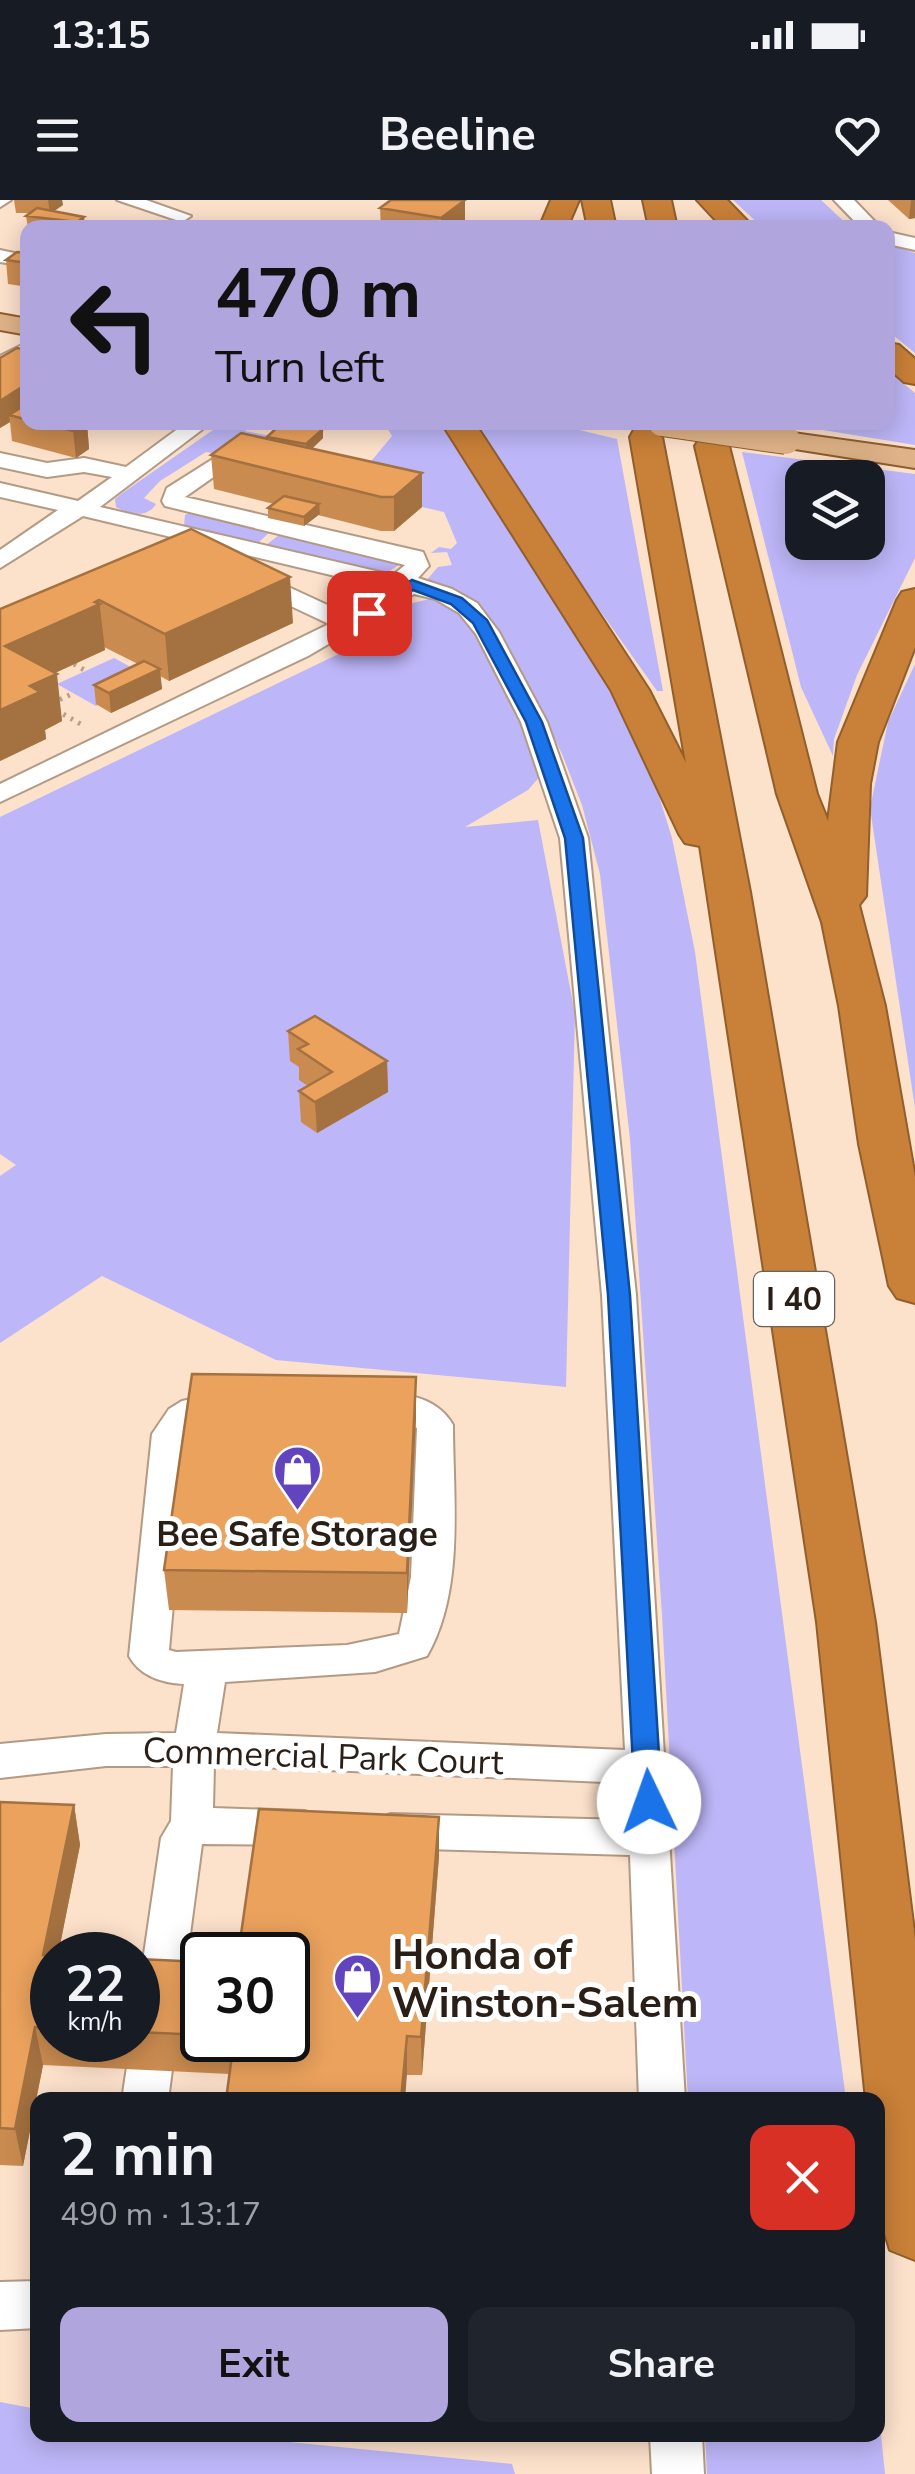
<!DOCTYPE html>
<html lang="en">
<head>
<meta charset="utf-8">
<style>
  :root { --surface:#171b24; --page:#20242c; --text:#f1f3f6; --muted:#9ea1a6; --accent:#b1a5dd }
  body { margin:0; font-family:"Nunito Sans",sans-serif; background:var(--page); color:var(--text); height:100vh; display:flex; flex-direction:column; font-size:38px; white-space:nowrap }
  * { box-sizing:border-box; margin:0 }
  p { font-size:32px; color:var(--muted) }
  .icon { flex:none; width:55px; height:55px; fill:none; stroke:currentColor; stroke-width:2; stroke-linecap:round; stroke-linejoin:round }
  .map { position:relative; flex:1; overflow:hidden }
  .drawer { position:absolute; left:30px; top:1892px; width:855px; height:350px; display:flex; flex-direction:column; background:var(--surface); border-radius:20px; box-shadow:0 5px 25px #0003 }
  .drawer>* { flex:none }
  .guide { position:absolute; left:20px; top:20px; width:875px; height:210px; border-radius:20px; box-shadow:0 5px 25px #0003; background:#b1a5dd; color:#111; overflow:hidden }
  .fabs { position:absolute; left:785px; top:260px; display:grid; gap:20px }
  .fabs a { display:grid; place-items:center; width:100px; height:100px; border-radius:20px; background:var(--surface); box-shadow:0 5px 25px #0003; font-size:50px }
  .speed { position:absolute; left:30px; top:1732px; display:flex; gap:20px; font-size:50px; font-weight:700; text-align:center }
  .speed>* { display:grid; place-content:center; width:130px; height:130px; border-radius:50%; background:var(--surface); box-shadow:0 5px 25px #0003; line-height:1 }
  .speed small { font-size:25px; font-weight:400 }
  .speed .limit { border:5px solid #111; border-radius:15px; background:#fff; color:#111 }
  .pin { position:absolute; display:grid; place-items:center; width:85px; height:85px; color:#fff; margin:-42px; border-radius:20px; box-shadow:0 5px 15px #0006 }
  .me { position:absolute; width:110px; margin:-55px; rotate:357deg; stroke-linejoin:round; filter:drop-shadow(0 0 8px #0008) }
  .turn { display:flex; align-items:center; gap:35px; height:210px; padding:0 30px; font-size:45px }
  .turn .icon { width:130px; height:130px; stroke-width:2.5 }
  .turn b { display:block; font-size:70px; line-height:85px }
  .round { display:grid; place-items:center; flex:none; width:105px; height:105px; border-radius:20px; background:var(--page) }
  .head { display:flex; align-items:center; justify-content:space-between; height:170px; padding:0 30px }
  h1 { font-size:60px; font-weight:700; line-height:75px }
  .cta { display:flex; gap:20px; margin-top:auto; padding:20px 30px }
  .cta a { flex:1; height:115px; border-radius:20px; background:var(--accent); color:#111; font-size:40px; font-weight:700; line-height:115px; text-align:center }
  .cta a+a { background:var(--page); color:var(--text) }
  .status { display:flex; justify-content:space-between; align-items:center; height:70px; padding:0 50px; background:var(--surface); direction:ltr }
  .status svg { height:28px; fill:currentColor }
  header { display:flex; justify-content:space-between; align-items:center; height:130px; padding:0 30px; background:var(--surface); font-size:45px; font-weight:700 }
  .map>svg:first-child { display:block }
  .green { fill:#bdb6f8; fill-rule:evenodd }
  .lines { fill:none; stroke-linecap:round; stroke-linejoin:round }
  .minor-casing { stroke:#b39a85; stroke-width:4 }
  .major-casing { stroke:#915e2c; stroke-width:4 }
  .highway-casing { stroke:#915e2c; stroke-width:4 }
  .path { stroke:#b49f8d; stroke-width:5; stroke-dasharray:2.5 6; stroke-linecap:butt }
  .minor { fill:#fff; fill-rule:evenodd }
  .major { fill:#dfb388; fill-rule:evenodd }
  .highway { fill:#c98038; fill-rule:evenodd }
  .major-bridge-casing { stroke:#915e2c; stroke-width:30; stroke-linecap:butt }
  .major-bridge { stroke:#dfb388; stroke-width:28 }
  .wall { fill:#ca8b50 }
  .shaded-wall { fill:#a47141 }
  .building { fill:#eba25d; stroke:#a47141; stroke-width:2.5 }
  .route { fill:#1a73e8; stroke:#114b97; stroke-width:2.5 }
  .labels { text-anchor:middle; stroke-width:10; stroke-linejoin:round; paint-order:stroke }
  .shield { fill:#fff; stroke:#69625d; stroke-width:2.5 }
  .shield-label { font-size:32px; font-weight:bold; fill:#291f17 }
  .poi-label { font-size:35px; font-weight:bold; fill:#291f17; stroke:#fff }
  .street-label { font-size:35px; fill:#291f17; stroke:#fff }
  .near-poi-label { font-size:42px; font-weight:bold; fill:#291f17; stroke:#fff; text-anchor:start }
</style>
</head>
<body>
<div class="status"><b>13:15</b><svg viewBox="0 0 49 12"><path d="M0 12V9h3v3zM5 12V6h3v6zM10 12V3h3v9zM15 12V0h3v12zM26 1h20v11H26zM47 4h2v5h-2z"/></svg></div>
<header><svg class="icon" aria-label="menu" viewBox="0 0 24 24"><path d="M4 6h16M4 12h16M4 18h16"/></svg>Beeline<svg class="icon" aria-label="heart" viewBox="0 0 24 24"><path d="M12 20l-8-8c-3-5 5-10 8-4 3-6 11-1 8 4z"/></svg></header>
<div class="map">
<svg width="915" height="2274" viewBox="0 0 915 2274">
  <rect width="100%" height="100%" fill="#fce1cb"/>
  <path class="green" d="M733,0H821L850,27H762Z
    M888,44L915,53V153L888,131Z
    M888,171L915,193V245L780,223L888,222Z
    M223,223H254L245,231L277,237L268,246L368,265L392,236L384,223H443L616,490L654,580L672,638L695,752L846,1900H688L662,1415L630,939L600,674L582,605L562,554L534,497L485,414L425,382L438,367L452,365L447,352L431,353L439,347L451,349L457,343L444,312L242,266L236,257L206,252L160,281L144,298L156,304C148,318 129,315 116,307L115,299L121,294Z
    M472,223H550L617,239L663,491H657L542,329Z
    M742,252L915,274V358L857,475L834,539L833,556L801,487ZM802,278H868V342H802Z
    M191,312L272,330L258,343L184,326L185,315Z
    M283,332L394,359L399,365L388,372L266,345Z
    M433,398C496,429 519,514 542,574L528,590L465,627L538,620L575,814L566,1187L276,1160L102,1076L0,1143V976L16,965L0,954V617L353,447L345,438L413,403Z
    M114,458L153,479L96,506L57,484Z
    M915,464V908L870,608L888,522Z
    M0,2202L37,2209L38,2235H219L512,2264L515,2274H0Z
    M878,2205L885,2274H707L705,2235H878Z"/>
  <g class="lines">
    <defs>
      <path id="minor" d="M0,0H11L0,7Z
        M117,0H146L191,16L182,22Z
        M834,0H854L881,28H861Z
        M888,32L915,38V50L888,44Z
        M0,50L19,54L22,58L12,64L0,62Z
        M28,142V157L0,171V156Z
        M187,222H212L100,307L393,375L405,365L165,306L162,301L167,288L224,252L232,254L235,259L232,264L185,297L423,352L429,366L418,378L452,389L477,403L499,432L547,522L588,638L636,1095L685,1900H639L630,1655L391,1648L376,1643L370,1631L376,1619L391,1614L628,1620L627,1583L214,1565L213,1608L304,1611L319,1616L325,1628L319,1640L304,1645L202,1644L168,1900H122L131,1840H138V1795L161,1638L171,1621L173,1566H106L0,1578V1544L106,1534L176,1533L184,1484C162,1483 140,1476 129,1456L152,1234L169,1209L182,1201L210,1195L243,1198L248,1207L243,1216L205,1221L188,1235L169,1450L176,1452L347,1445L399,1434L411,1377L417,1228L404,1220L359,1216L354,1207L359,1198C392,1189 435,1193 453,1225C453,1298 465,1390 427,1456L375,1472L225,1482L217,1533L625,1550L602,1095L560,638L521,522L476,434L459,413L435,399L414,394L308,456L0,602V584L329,424L242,383L238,378L242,373H258L347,414L390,389L83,316L0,368V350L58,310L0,297V283L78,301L112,277L84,272L47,277L0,267V253L47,263L84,258L126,267Z
        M38,2081V2128L0,2130V2082Z
        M650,2235H702L704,2274H652Z"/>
      <path id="major" d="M0,114L28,119V135L0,130Z
        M786,232L915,250V268L776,246L772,240L776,234Z"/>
      <path id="highway" d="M551,0H579L567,28H539Z
        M582,0H610L616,28H588Z
        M643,0H671L677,28H649Z
        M697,0H727L754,28H723Z
        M888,143L899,145L915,159V184L904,182L888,168Z
        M441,222H474L649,490L686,563L630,237L634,230H658L662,237L750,692L875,1422L915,1739V2060L890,2050L878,2011V1900H866L817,1422L700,646L685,643L679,634L611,490Z
        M712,236L724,239L729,246L817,594L828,621L838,542L897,400L902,392L915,389V447L878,542L870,584L866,696L859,705L885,806L915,977V1103L897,1098L889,1086L859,944L839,806L822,722L777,594L695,246L700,239Z"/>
    </defs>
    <use href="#minor" class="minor-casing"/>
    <use href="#major" class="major-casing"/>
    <use href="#highway" class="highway-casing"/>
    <path class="path" d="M74,464L86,471
      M52,503L74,493
      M56,510L84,526"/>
    <use href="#minor" class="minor"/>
    <use href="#major" class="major"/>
    <use href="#highway" class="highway"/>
    <defs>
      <path id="major-bridge" d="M662,222L786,240"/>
    </defs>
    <use href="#major-bridge" class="major-bridge-casing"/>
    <use href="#major-bridge" class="major-bridge"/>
  </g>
  <path class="wall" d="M14,0H62L63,5L53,11L84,17L85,28H28L26,16L30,13H16Z
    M465,0V23L460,28H381L380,8Z
    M888,0H915V18L909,19Z
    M28,53V87L8,84L6,60Z
    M28,150V222L87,223L89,249L76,258L12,241L10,222L0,228Z
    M314,227L323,229V238L312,249L422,273V307L394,331H381L318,315L304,326L268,318V308L274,304L214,289L211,255L267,239Z
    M191,329L293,423L169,481L160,476L162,489L111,513L96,504L94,485L138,464L104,447L105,450L55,473L62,521L45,530L46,539L0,561V409Z
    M288,831L387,861L388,892L317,933L301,922L299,891L308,886L299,880V867L290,861Z
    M416,1177V1217L407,1413L169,1410L164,1370Z
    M0,1602L74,1605L80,1645L58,1755H52V1840H138V1759L202,1762V1840H288L439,1617V1656L422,1875L230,1874L43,1865L23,1966L0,1965Z"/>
  <path class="shaded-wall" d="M48,0H62L63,5L50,14Z
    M465,0V23L460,28H442L441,18Z
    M911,0H915V18L909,19Z
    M84,17L85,28H78L77,22Z
    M28,183V211L9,215L10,222L0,228V201Z
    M309,222H319L306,235L305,226Z
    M87,223L89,249L76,258L73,231Z
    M323,229V238L306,254V244Z
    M422,273V307L394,331V297Z
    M319,304L320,314L304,326V317Z
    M290,377L293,423L169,481L165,434Z
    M99,400L105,450L11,493L5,446Z
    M160,469L162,489L111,513L109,493Z
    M57,474L62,521L45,530L46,539L0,561V510L30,486Z
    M387,861L388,892L317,933L315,902Z
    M416,1177V1217L407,1413V1373Z
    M74,1605L80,1645L58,1755H43Z
    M439,1617V1656L422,1875L421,1837Z
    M35,1827L43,1865L23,1966L15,1929Z
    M407,1836V1874L405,1900H401Z"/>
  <path class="building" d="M391,0H465L441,18L380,8Z
    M37,8L84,17L77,22L26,16Z
    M17,52L28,53V63L6,60Z
    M17,148L28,150V183L0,201V158Z
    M22,207L28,208V220L9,215Z
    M37,222H84L87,223L73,231Z
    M283,222H309L305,226L323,229L306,244L267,237Z
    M241,233L422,273L394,297H381L211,255Z
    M284,296L319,304L304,317L268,308Z
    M191,329L290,377L165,434L99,400L95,402L100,404L5,446L57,474L30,486L40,492L0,510V409Z
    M144,461L160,469L109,493L94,485Z
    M315,816L387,861L315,902L299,891L332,872L298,849L308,844L288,831Z
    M192,1174L416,1177L407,1373L164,1370Z
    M0,1602L74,1605L43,1755H52V1828L35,1827L15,1929L0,1928Z
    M259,1609L439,1617L421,1837L407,1836L401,1900H226L234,1840H288V1755H238Z
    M138,1759L202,1762V1835L138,1832Z"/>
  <path class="route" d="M412,380L462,398L487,420L542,522L583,638L630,1095L662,1602L658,1610L649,1614L639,1610L635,1602L608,1095L565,638L526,522L473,423L451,404L413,390L374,416L361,413Z"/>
  <defs>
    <symbol id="shop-pin" viewBox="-11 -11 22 30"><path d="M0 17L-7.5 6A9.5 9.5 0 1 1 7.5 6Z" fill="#6245be" stroke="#fff"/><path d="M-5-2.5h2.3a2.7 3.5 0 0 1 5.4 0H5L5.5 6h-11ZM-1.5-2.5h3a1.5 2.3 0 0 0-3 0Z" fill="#fff"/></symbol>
  </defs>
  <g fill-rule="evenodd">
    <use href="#shop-pin" x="270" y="1242" width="55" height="75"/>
    <use href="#shop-pin" x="330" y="1750" width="55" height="75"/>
  </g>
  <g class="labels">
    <rect class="shield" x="754" y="1072" width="80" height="54" rx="8"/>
    <g class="shield-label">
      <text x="794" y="1110">I 40</text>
    </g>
    <g class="poi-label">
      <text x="297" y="1346">Bee Safe Storage</text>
    </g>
    <g class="street-label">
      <text transform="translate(323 1556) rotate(2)" y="12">Commercial Park Court</text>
    </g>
    <g class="near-poi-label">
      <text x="392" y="1769">Honda of<tspan x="392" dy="48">Winston-Salem</tspan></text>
    </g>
  </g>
</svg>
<div class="fabs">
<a><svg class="icon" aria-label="layers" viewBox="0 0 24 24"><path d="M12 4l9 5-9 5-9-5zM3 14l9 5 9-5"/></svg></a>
</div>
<div class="speed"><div>22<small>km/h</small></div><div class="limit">30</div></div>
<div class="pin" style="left:369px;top:413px;background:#d93025"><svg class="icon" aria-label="arrive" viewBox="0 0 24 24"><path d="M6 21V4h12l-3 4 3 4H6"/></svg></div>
<svg class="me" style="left:649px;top:1602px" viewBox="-20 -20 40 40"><circle r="19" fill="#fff"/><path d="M0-13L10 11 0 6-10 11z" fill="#1a73e8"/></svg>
<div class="guide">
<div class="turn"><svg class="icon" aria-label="left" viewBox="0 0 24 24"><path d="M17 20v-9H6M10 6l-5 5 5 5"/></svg><div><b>470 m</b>Turn left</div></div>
</div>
<section class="drawer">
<div class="head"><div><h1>2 min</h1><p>490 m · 13:17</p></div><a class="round" style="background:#d93025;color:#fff"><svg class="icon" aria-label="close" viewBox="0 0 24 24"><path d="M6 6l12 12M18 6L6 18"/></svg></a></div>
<div class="cta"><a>Exit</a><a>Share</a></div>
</section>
</div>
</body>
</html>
